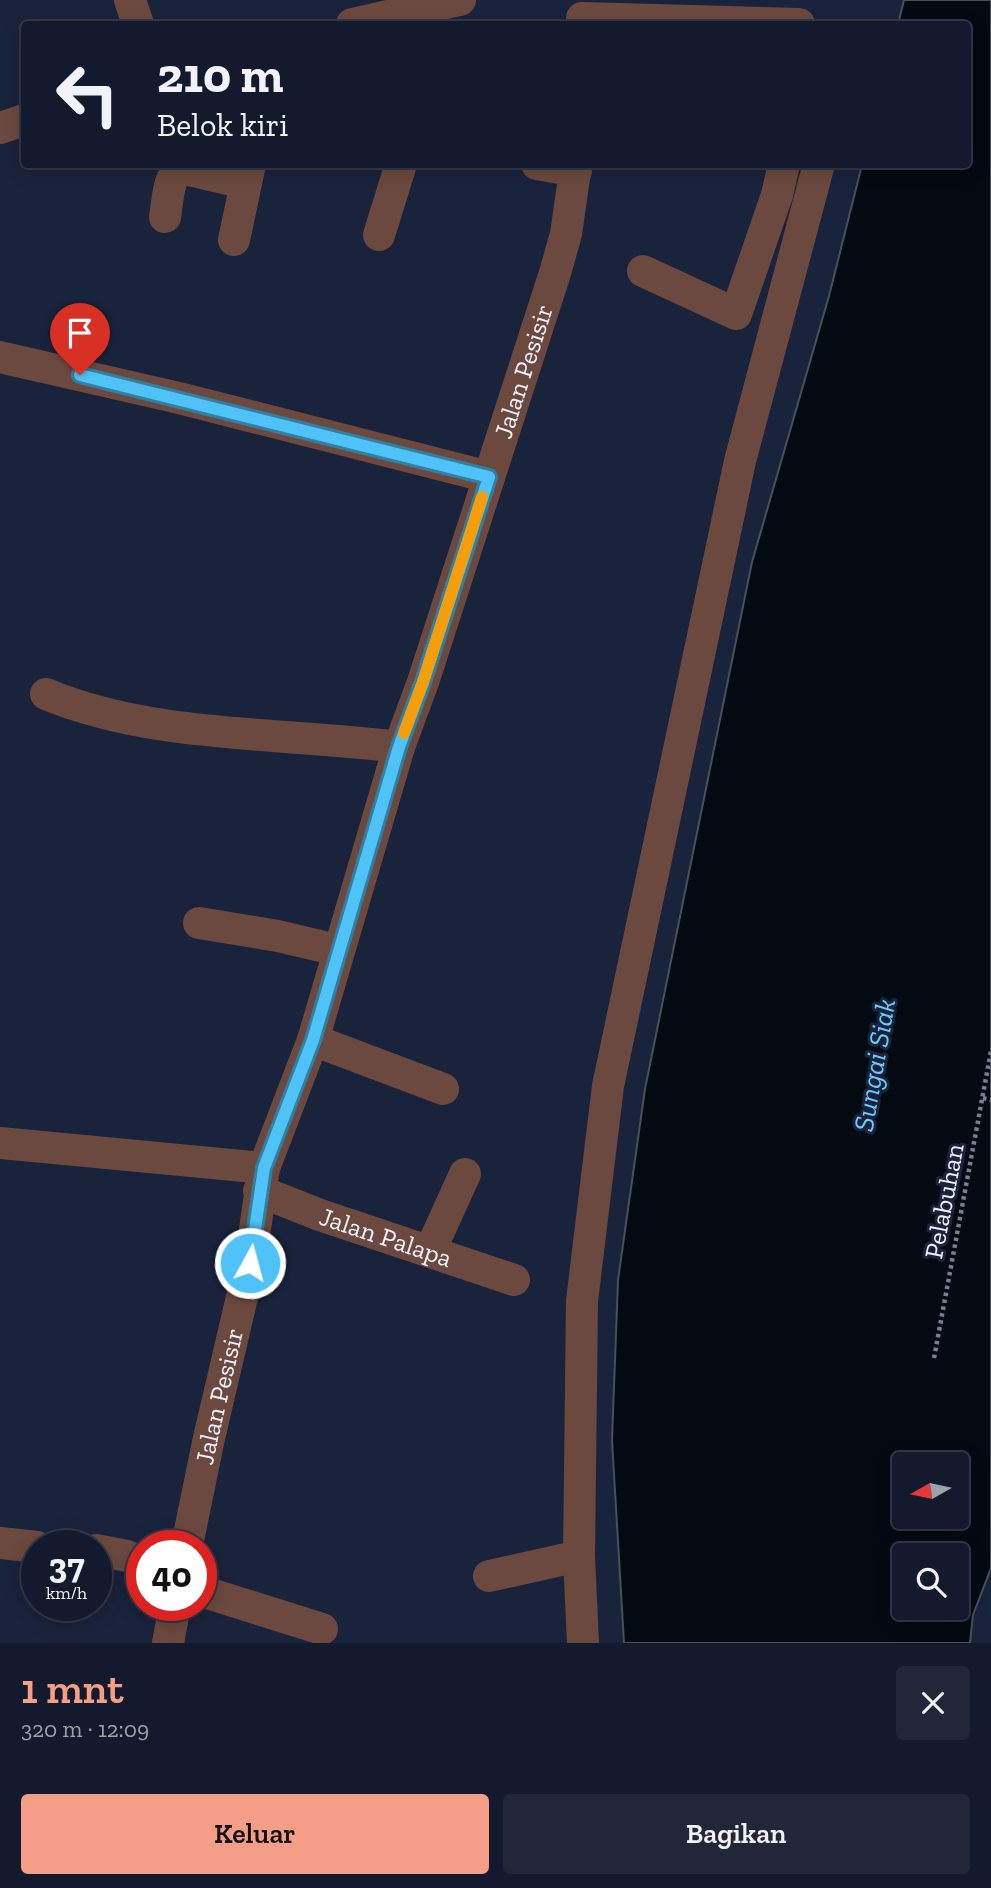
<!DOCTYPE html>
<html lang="id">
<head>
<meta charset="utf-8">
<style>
  :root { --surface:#141a2d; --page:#212739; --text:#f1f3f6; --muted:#9da1aa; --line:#333849; --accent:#f49e88 }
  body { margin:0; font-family:"Zilla Slab",serif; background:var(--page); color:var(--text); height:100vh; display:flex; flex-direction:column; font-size:26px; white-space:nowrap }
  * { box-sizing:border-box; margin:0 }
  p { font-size:23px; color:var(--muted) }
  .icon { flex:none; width:38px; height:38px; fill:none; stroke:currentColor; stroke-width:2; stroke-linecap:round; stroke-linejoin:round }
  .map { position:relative; height:1643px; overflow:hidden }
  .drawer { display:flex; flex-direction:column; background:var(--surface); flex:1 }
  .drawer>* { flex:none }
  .hud { position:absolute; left:21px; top:21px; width:950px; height:147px; border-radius:7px; box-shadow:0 4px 18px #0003,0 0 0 2px var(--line); background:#141a2d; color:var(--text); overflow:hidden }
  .needle { width:46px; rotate:261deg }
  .controls { position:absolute; left:892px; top:1452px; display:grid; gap:14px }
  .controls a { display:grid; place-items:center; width:77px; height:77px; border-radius:7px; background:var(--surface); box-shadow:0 4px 18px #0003,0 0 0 2px var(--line); font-size:35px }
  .speed { position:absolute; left:21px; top:1530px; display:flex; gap:14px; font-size:35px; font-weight:700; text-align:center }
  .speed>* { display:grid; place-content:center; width:91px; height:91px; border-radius:50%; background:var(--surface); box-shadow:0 4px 18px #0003,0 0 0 2px var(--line); line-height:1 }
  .speed small { font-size:18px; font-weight:400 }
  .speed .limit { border:10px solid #d22; background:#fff; color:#111 }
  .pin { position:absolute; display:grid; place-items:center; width:60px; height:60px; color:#fff; margin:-72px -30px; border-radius:50% 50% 50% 0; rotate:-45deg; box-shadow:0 0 7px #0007 }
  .pin .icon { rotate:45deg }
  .me { position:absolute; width:77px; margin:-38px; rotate:7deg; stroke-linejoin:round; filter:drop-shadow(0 0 5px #0008) }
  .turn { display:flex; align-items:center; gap:24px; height:147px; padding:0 21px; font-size:32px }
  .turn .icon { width:91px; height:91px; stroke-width:2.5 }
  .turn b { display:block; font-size:49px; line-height:60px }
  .round { display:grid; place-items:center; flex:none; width:74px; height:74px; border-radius:7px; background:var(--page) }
  .summary { display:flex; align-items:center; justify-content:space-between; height:119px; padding:0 21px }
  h1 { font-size:42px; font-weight:600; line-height:52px; color:var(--accent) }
  .action { display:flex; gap:14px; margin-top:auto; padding:14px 21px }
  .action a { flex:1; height:80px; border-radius:7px; background:var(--accent); color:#111; font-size:28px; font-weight:600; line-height:80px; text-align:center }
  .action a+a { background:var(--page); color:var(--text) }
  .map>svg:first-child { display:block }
  .water { fill:#020b11; stroke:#495158; stroke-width:2; fill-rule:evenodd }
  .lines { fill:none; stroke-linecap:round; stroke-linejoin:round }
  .path { stroke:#787f91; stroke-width:4.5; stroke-dasharray:3.5 3.5; stroke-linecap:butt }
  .minor { stroke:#6c493f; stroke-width:32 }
  .route-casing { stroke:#337fa1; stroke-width:18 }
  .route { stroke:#4fc3f7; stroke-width:12 }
  .slow { stroke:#f59e0b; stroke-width:12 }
  .labels { text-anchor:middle; stroke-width:6; stroke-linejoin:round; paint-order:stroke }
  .street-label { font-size:26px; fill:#eff3fd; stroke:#1a233c }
  .water-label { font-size:28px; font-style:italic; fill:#6ecafe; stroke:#1a233c }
</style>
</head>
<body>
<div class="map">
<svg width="991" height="1643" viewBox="0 0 991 1643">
  <rect width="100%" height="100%" fill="#1a233c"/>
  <path class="water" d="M904,0H991V1568L973,1615L970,1643H624L612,1440L618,1280L645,1089L752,562L829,296L862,165L968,164V24H898ZM905,1465H957V1517H905ZM905,1556H957V1608H905Z"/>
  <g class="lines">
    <path class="path" d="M983,1098L991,1100
      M934,1358L991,1051"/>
    <g class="minor">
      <path d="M130,0L138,24"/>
      <path d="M582,18L799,24"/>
      <path d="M352,24L460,0"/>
      <path d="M0,128L24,120"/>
      <path d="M537,164L576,171"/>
      <path d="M165,217C168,202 167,171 185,169L244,183"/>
      <path d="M379,235L401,164"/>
      <path d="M234,240L250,164"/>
      <path d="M643,271L736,314L777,195L784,164"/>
      <path d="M0,357L179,398L489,477"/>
      <path d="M46,694C154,739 284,732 399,747"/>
      <path d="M199,923L278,936L337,950"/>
      <path d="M313,1040L443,1089"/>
      <path d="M0,1143L264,1168"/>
      <path id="s1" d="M259,1191L320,1215L514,1280"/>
      <path d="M430,1251L465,1174"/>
      <path d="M0,1543L37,1547"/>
      <path id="s2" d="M187,1545L209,1438L250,1263L264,1168L313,1040L399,747L423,682L555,273L566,234L576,164"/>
      <path d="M96,1550L127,1556L142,1562"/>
      <path d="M489,1576L579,1556"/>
      <path d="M201,1591L322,1629"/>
      <path d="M168,1643L175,1605"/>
      <path d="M583,1643L579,1556L582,1301L608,1086L740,461L819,164"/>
    </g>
  </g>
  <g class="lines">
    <defs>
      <path id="route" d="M80,375L489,477L423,682L399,747L313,1040L264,1168L250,1263"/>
    </defs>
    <use href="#route" class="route-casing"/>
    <use href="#route" class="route"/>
    <path class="slow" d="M404,733L423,682L482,497"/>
  </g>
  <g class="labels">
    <g class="street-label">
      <text dy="9" stroke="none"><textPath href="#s2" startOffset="1223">Jalan Pesisir</textPath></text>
      <text transform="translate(944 1201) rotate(-79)" y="9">Pelabuhan</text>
      <text dy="9" stroke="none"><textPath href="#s1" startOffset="135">Jalan Palapa</textPath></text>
      <text dy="9" stroke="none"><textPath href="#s2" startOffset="152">Jalan Pesisir</textPath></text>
    </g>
    <g class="water-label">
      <text transform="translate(874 1065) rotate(-80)" y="10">Sungai Siak</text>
    </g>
  </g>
</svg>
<div class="controls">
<a><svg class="needle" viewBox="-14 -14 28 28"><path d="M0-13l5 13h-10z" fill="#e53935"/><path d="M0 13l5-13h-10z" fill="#9da1aa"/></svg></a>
<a><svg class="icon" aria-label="search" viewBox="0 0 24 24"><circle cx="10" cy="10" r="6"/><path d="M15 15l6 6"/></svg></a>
</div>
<div class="speed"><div>37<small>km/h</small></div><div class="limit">40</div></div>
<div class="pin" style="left:80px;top:375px;background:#d93025"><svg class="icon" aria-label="arrive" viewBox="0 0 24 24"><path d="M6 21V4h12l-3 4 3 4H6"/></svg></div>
<svg class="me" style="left:250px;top:1263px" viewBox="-20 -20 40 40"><circle r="17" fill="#4fc3f7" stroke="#fff" stroke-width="3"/><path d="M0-11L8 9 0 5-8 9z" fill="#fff"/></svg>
<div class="hud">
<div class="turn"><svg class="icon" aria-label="left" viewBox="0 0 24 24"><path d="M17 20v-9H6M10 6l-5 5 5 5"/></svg><div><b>210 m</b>Belok kiri</div></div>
</div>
</div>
<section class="drawer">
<div class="summary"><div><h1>1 mnt</h1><p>320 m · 12:09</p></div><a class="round"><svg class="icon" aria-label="close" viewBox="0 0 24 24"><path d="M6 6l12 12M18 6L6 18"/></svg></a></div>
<div class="action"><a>Keluar</a><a>Bagikan</a></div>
</section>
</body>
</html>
